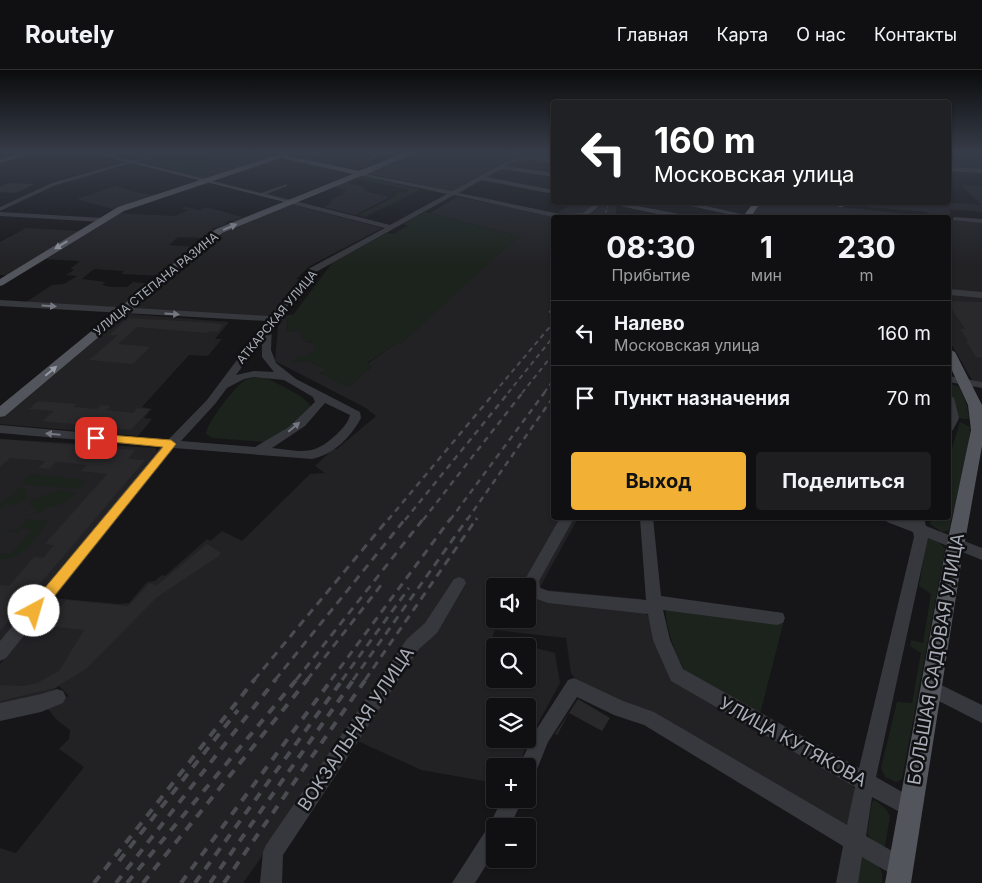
<!DOCTYPE html>
<html lang="ru">
<head>
<meta charset="utf-8">
<style>
  :root { --surface:#101012; --page:#1e1e20; --text:#f1f3f6; --muted:#9c9d9f; --line:#303032; --accent:#f2b134 }
  body { margin:0; font-family:Inter,sans-serif; background:var(--page); color:var(--text); height:100vh; display:flex; flex-direction:column; font-size:19px; white-space:nowrap }
  * { box-sizing:border-box; margin:0 }
  p { font-size:16px; color:var(--muted) }
  .icon { flex:none; width:28px; height:28px; fill:none; stroke:currentColor; stroke-width:2; stroke-linecap:round; stroke-linejoin:round }
  .map { position:relative; flex:1; overflow:hidden }
  .panel { position:absolute; left:551px; top:145px; width:400px; height:305px; display:flex; flex-direction:column; background:var(--surface); border-radius:5px; box-shadow:0 1px 4px #0004,0 0 0 1px var(--line) }
  .panel>* { flex:none }
  .banner { position:absolute; left:551px; top:30px; width:400px; height:105px; border-radius:5px; box-shadow:0 1px 4px #0004,0 0 0 1px var(--line); background:#202124; color:#fff; overflow:hidden }
  .tools { position:absolute; left:486px; top:508px; display:grid; gap:10px }
  .tools a { display:grid; place-items:center; width:50px; height:50px; border-radius:5px; background:var(--surface); box-shadow:0 1px 4px #0004,0 0 0 1px var(--line); font-size:25px }
  .pin { position:absolute; display:grid; place-items:center; width:42px; height:42px; color:#fff; margin:-21px; border-radius:10px; box-shadow:0 2px 8px #0006 }
  .me { position:absolute; width:55px; margin:-28px; rotate:39deg; stroke-linejoin:round; filter:drop-shadow(0 0 4px #0008) }
  .turn { display:flex; align-items:center; gap:18px; height:105px; padding:0 20px; font-size:22px }
  .turn .icon { width:65px; height:65px; stroke-width:2.5 }
  .turn b { display:block; font-size:35px; line-height:42px }
  .eta { display:flex; justify-content:space-evenly; align-items:center; height:85px; text-align:center }
  .eta b { font-size:30px; font-weight:700; line-height:35px }
  .button { display:flex; gap:10px; margin-top:auto; padding:10px 20px }
  .button a { flex:1; height:58px; border-radius:5px; background:var(--accent); color:#111; font-size:20px; font-weight:700; line-height:58px; text-align:center }
  .button a+a { background:var(--page); color:var(--text) }
  ul { padding:0; list-style:none }
  li { display:flex; align-items:center; gap:15px; height:65px; padding:0 20px; border-top:1px solid var(--line) }
  li div { flex:1 }
  li b { display:block; font-size:19px }
  li em { font-style:normal }
  header { display:flex; align-items:center; gap:30px; box-sizing:border-box; height:70px; padding:0 25px; background:var(--surface); border-bottom:1px solid var(--line) }
  header strong { font-size:24px }
  nav { display:flex; gap:28px; margin-inline-start:auto; font-size:18px }
  .map>svg:first-child { display:block }
  .built { fill:#222225; fill-rule:evenodd }
  .green { fill:#1c231d }
  .building { fill:#29292c }
  .lines { fill:none; stroke-linecap:round; stroke-linejoin:round }
  .minor-tunnel { stroke:#333438; stroke-width:5.5; stroke-dasharray:5.5 3; stroke-linecap:butt }
  .minor { fill:#37383d; fill-rule:evenodd }
  .major { fill:#53555c; fill-rule:evenodd }
  .tram { stroke:#4a4c52; stroke-width:1 }
  .rail-far4 { stroke:#4a4c52; stroke-width:1; stroke-dasharray:3 2.5; stroke-linecap:butt }
  .rail-far3 { stroke:#4a4c52; stroke-width:2; stroke-dasharray:5 4; stroke-linecap:butt }
  .rail-far2 { stroke:#4a4c52; stroke-width:2.5; stroke-dasharray:6 5; stroke-linecap:butt }
  .rail-far1 { stroke:#4a4c52; stroke-width:3; stroke-dasharray:8 6; stroke-linecap:butt }
  .rail { stroke:#4a4c52; stroke-width:4; stroke-dasharray:9 8; stroke-linecap:butt }
  .oneway { fill:#979ba6 }
  .oneway2 { fill:#757881 }
  .route { fill:#f2b134; stroke:#9d7322 }
  .labels { text-anchor:middle; stroke-width:5; stroke-linejoin:round; paint-order:stroke }
  .far-street-label { font-size:12px; fill:#a8adb8; stroke:#111113 }
  .near-street-label { font-size:18px; fill:#a8adb8; stroke:#111113 }
</style>
</head>
<body>
<header>
<strong>Routely</strong>
<nav><a>Главная</a><a>Карта</a><a>О нас</a><a>Контакты</a></nav>
</header>
<div class="map">
<svg width="982" height="813" viewBox="0 0 982 813">
  <rect width="100%" height="100%" fill="#161618"/>
  <path class="built" d="M228,82H258L276,86L205,109L171,100Z
    M296,82H342L339,84L347,86L357,82H386L359,92L350,90L334,96L287,86Z
    M419,82H554V91L509,89L451,121L367,103Z
    M949,85L974,87L982,91V100L949,98Z
    M344,112L364,117L362,118L366,119L364,121L390,127L355,145L324,137L330,134L332,129L345,123L343,122L347,120L333,117Z
    M961,115L982,116V142L949,139L951,144H942L944,148H750L760,132L803,133L934,147L926,142L869,137L865,133L947,132L981,135Z
    M116,116L131,121L156,126L115,140L77,129Z
    M457,127L563,147H586L602,135L617,137L615,147L554,148V448H578L540,517L547,520L642,529L645,544L650,546L666,596L850,713L856,720L858,728L846,757L578,612L571,603L566,568L495,560L492,568L527,576H495V609H528V576L555,583L560,613L525,677L520,696H495V713L421,700L347,666L243,813H0V778L16,783L84,697L59,679L69,669L70,660L57,650L46,637L69,626L59,616L37,630L0,639V594L53,528L119,534L129,533L147,512L155,511L162,505L165,506L207,469L210,471L222,461L242,471L310,404L325,403L315,396L333,379H337L376,346L366,338L275,291L279,246L288,245L287,261L299,260L307,272L315,273L314,281L294,293L306,290L324,298V301L319,304L325,305L351,315L370,298L371,296L367,294L395,274L402,273L466,213L514,170L521,167L430,143ZM495,516H528V549H495ZM495,636H528V669H495Z
    M573,133L596,132L597,133L586,143L556,144Z
    M291,134L382,158L310,196L296,209H300L270,246L134,240L133,235L222,162Z
    M186,137L199,140L206,137L243,147L233,151L229,150L224,155L210,159L217,161L208,168L178,167L169,175L197,177L163,206L121,204L124,201L94,199L82,209L106,212L102,215L111,217H127L133,212L154,214L122,238L26,232L52,215L64,214L77,206L66,205L74,200L70,199L80,191L43,189L117,143L175,146L189,140L181,139Z
    M949,149L982,152V224L949,220Z
    M26,158L43,159L82,161L10,205H0V172Z
    M949,224L982,227V313L972,310L949,270Z
    M130,244L229,252L215,269H222L208,286L189,285L142,337L152,339L144,348L152,349L138,366L0,354V348L121,247Z
    M0,369L155,378L157,381L0,574Z"/>
  <path class="green" d="M169,82H251L263,85L257,87L228,82L189,94L205,90L218,97L207,102L217,105L210,108L139,92Z
    M361,106L419,119L420,120L365,147L358,145L395,127L398,122L405,123L409,120L354,108Z
    M425,142L522,167L514,170L402,273L395,274L367,293L372,296L351,315L347,317L325,305H318L324,301V298L306,290L294,293L290,292L314,281L315,273L304,271L299,260L287,262L288,245H293L332,193L387,163L393,164L408,156L403,154Z
    M264,307C275,313 307,326 311,337L282,365L265,372L212,368L206,364C206,354 235,316 245,310C251,307 257,307 264,307Z
    M949,313L959,317L967,335L969,349H962L957,346C956,333 949,325 949,313Z
    M960,352L970,357L968,381L949,460L942,462L930,454L932,448H949V388Z
    M31,404L85,410H86L79,419L21,414Z
    M22,416L24,417L27,430L13,435L5,434L0,440V434Z
    M60,420L76,422L66,433L46,438L41,442L31,445L37,438L31,437L30,430Z
    M27,449L49,451C35,467 23,491 0,489V483L10,484L32,460L22,458L18,463L0,460H17Z
    M927,468L937,470L945,479L902,709L896,712L885,707L881,698L897,632L912,633L921,583L910,576L911,570L923,573L931,524L919,516Z
    M667,538L783,554L760,644L685,601C678,591 662,549 667,538Z
    M875,730L886,739L890,746L885,776L880,777L867,764L872,732Z
    M861,787C876,788 884,798 882,813H856Z"/>
  <path class="building" d="M9,113L35,114L16,123L0,122V117Z
    M949,231L982,232V288L976,287L966,271H968L960,259H965L949,235Z
    M128,248L215,253L223,255L218,262L209,261L207,263L137,257L118,274L150,277L133,294L89,290L118,265H109Z
    M38,331L76,334L73,337L97,339L101,335L111,336L106,340L133,343L137,338L150,339L131,360L42,351L54,341L29,339Z
    M0,369L135,380L128,389L145,390L0,561V515L9,516L34,487L43,488L54,475L45,474L107,404L81,401L87,395L56,392L49,399L38,398L45,391L10,388L0,397Z
    M207,474L221,483L219,486L157,527L86,599L55,618L0,631V615L23,616L37,613L59,601L84,560L57,557L42,561L66,530L128,536L150,513L156,516Z
    M578,629L610,648L602,661L569,643L557,665L555,664Z"/>
  <g class="lines">
    <path class="minor-tunnel" d="M604,133L614,134"/>
    <path class="minor" d="M90,82C104,82 116,88 130,90C142,91 156,82 169,82L138,92L261,123L287,114V116L267,124L390,155L447,124L363,106L361,103L452,121L513,88L535,86L554,89V93C537,90 522,87 506,96L554,103V107L502,99L486,107L554,120V124L481,110L459,123L560,144L583,143L597,132L603,133L587,146L558,148L454,125L316,202L272,255L271,280L276,293L296,309L360,342L361,348C351,367 333,385 312,389L174,378L6,588L0,591V571L161,377L0,363V355L168,370L207,330L266,251L0,236V230L270,246L310,198L385,158L132,93L56,115L0,141V137L52,113L126,92ZM262,270V287L274,302L254,301L236,305ZM254,307L284,310L313,327L315,332L289,357L255,377L181,371L215,334L227,318L244,309ZM325,333L350,345C348,353 342,359 337,364C313,387 302,381 272,378L305,356Z
      M316,82H324L301,91L296,90Z
      M383,82L388,83L369,91L364,90Z
      M949,97L982,99V103L949,101Z
      M616,132L690,146L693,148H676L611,134Z
      M673,132H688L750,146L745,148Z
      M0,142L103,148L106,150L103,152L0,146Z
      M955,147L982,149V153L953,150V148Z
      M949,219L982,222V228L949,225Z
      M949,306L982,312V318L949,312Z
      M949,325L954,328L959,348L953,360L949,361Z
      M560,448H574L539,511L540,518L548,521L646,530L640,448H653L661,526L783,543L785,548L783,553L777,555L663,540L670,570L683,599L859,698L914,467L913,462L887,452L886,448H904L912,450V448H924L926,456L982,478V490L928,468L876,707L916,730L919,737L916,744L909,747L872,727L866,766L908,790L911,798L908,806L900,809L862,787L858,813H836L843,776L644,655L614,645L577,627L548,672L535,704L528,706V696H519L536,660L568,610L574,608L623,631L654,642L847,755L855,717L671,611L653,570L648,544L548,533L529,526L528,516H525L524,511Z
      M459,507L464,509L466,513L437,563L419,579L283,785L282,813H260L263,782L266,775L407,569L425,553L454,509Z
      M931,610L982,635V653L925,624L922,618L925,612Z
      M57,619L63,621L66,627L63,633L41,642L0,651V633L41,624Z
      M502,729H523L510,756H495V781L475,813H452L490,754Z"/>
    <path class="major" d="M27,82H38L0,93V89Z
      M286,82H296L288,86L359,101L406,82H415L365,105L361,106L222,163L5,346L0,347V336L216,159L353,104L281,88L124,141L3,215L0,216V209L118,137Z
      M754,132H761L750,148H742Z
      M816,132H860L841,137Z
      M949,279L955,282L982,335V376L962,488L911,813H885L944,488L971,360L968,335L949,294Z"/>
    <path class="tram" d="M91,82L285,131L297,129L418,82
      M0,90L33,82"/>
    <path class="rail-far4" d="M604,148L609,132"/>
    <path class="rail-far3" d="M549,242L554,240
      M494,323L554,252
      M508,323L554,266
      M522,323L554,283
      M544,323L554,309"/>
    <path class="rail-far2" d="M388,450L495,322
      M405,450L509,322
      M423,450L523,322
      M450,450L545,322
      M467,450L554,326
      M476,450L477,448"/>
    <path class="rail-far1" d="M254,610L389,448
      M275,610L406,448
      M296,610L424,448
      M307,610L382,514
      M331,610L451,448
      M342,610L409,518
      M353,610L468,448
      M365,610L477,448"/>
    <path class="rail" d="M119,791L238,640
      M94,813L255,609
      M116,813L276,609
      M127,813L297,609
      M143,813L308,609
      M181,813L332,609
      M195,813L343,609
      M210,813L354,609
      M224,813L366,609"/>
  </g>
  <defs><path id="oneway-solid" d="M-6-.8H1V-3.2L6.5 0L1 3.2V.8H-6Z" transform="scale(1.25)"/></defs>
  <g class="oneway">
    <use href="#oneway-solid" transform="translate(230 157) rotate(-23)"/>
    <use href="#oneway-solid" transform="translate(61 175) rotate(149)"/>
    <use href="#oneway-solid" transform="translate(51 301) rotate(-40)"/>
  </g>
  <g class="oneway2">
    <use href="#oneway-solid" transform="translate(49 236) rotate(4)"/>
    <use href="#oneway-solid" transform="translate(172 244) rotate(3)"/>
    <use href="#oneway-solid" transform="translate(294 357) rotate(-40)"/>
    <use href="#oneway-solid" transform="translate(53 364) rotate(-175)"/>
  </g>
  <linearGradient id="sky" x2="0" y2="1"><stop stop-color="#0c0c0d"/><stop offset="0.42" stop-color="#363c48"/><stop offset="1" stop-color="#363c48" stop-opacity="0"/></linearGradient>
  <rect width="982" height="196" fill="url(#sky)"/>
  <path class="route" d="M96,364L171,370L176,374L39,545L34,547L29,545L27,541L29,537L163,377L93,370V365Z"/>
  <g class="labels">
    <g class="far-street-label">
      <text transform="translate(156 214) rotate(-39)" y="4">УЛИЦА СТЕПАНА РАЗИНА</text>
      <text transform="translate(277 247) rotate(-50)" y="4">АТКАРСКАЯ УЛИЦА</text>
    </g>
    <g class="near-street-label">
      <text transform="translate(936 589) rotate(-80)" y="6">БОЛЬШАЯ САДОВАЯ УЛИЦА</text>
      <text transform="translate(356 659) rotate(-56)" y="6">ВОКЗАЛЬНАЯ УЛИЦА</text>
      <text transform="translate(793 672) rotate(29)" y="6">УЛИЦА КУТЯКОВА</text>
    </g>
  </g>
</svg>
<div class="tools">
<a><svg class="icon" aria-label="sound" viewBox="0 0 24 24"><path d="M4 9h4l5-4v14l-5-4H4zM17 9q2 3 0 6"/></svg></a>
<a><svg class="icon" aria-label="search" viewBox="0 0 24 24"><circle cx="10" cy="10" r="6"/><path d="M15 15l6 6"/></svg></a>
<a><svg class="icon" aria-label="layers" viewBox="0 0 24 24"><path d="M12 4l9 5-9 5-9-5zM3 14l9 5 9-5"/></svg></a>
<a>+</a>
<a>−</a>
</div>
<div class="pin" style="left:96px;top:368px;background:#d93025"><svg class="icon" aria-label="arrive" viewBox="0 0 24 24"><path d="M6 21V4h12l-3 4 3 4H6"/></svg></div>
<svg class="me" style="left:34px;top:541px" viewBox="-20 -20 40 40"><circle r="19" fill="#fff"/><path d="M0-13L10 11 0 6-10 11z" fill="#f2b134"/></svg>
<div class="banner">
<div class="turn"><svg class="icon" aria-label="left" viewBox="0 0 24 24"><path d="M17 20v-9H6M10 6l-5 5 5 5"/></svg><div><b>160 m</b>Московская улица</div></div>
</div>
<section class="panel">
<div class="eta">
<div><b>08:30</b><p>Прибытие</p></div>
<div><b>1</b><p>мин</p></div>
<div><b>230</b><p>m</p></div>
</div>
<ul>
<li><svg class="icon" aria-label="left" viewBox="0 0 24 24"><path d="M17 20v-9H6M10 6l-5 5 5 5"/></svg><div><b>Налево</b><p>Московская улица</p></div><em>160 m</em></li>
<li><svg class="icon" aria-label="arrive" viewBox="0 0 24 24"><path d="M6 21V4h12l-3 4 3 4H6"/></svg><div><b>Пункт назначения</b></div><em>70 m</em></li>
</ul>
<div class="button"><a>Выход</a><a>Поделиться</a></div>
</section>
</div>
</body>
</html>
